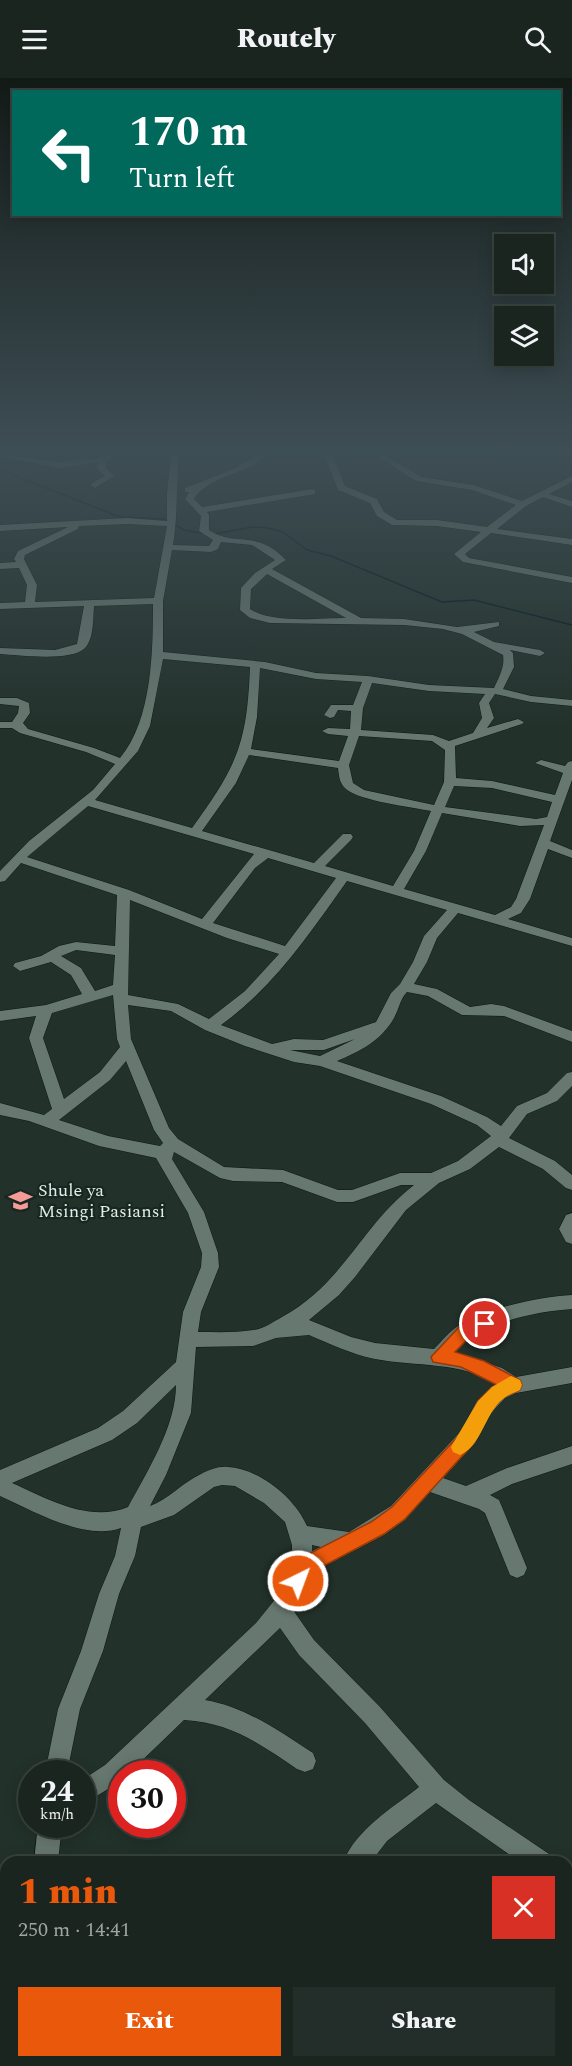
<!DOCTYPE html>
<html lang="en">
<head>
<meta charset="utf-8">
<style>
  :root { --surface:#1a2520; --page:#232d29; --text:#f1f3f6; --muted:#9fa5a5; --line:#38423e; --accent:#ea580c }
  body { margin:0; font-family:Spectral,serif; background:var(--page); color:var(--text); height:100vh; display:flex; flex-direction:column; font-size:22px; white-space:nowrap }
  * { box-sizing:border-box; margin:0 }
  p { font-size:20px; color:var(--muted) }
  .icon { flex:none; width:33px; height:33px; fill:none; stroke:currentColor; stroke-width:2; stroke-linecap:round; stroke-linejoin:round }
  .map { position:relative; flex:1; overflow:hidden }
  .details { position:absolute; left:0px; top:1778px; width:573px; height:212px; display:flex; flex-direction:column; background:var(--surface); border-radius:18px 18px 0 0; box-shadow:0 3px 15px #0003,0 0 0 2px var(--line) }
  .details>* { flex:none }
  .guide { position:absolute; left:12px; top:12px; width:549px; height:126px; border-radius:0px; box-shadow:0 3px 15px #0003,0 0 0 2px var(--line); background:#00695c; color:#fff; overflow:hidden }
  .buttons { position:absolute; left:494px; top:156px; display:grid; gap:12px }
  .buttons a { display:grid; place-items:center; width:60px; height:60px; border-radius:0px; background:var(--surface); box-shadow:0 3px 15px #0003,0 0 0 2px var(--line); font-size:30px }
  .speed { position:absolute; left:18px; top:1682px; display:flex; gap:12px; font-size:30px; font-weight:700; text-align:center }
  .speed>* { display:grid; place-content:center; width:78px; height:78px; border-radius:50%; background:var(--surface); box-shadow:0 3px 15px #0003,0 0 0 2px var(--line); line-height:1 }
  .speed small { font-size:15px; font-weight:400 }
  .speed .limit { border:9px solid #d22; background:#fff; color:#111 }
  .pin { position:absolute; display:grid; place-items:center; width:51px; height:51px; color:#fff; margin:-26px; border:3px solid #fff; border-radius:50%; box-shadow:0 2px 6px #0007 }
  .me { position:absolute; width:66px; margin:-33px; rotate:42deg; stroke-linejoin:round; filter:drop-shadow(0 0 4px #0008) }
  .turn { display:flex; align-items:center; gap:21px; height:126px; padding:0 18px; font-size:27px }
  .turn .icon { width:78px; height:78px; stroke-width:2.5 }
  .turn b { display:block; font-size:42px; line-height:51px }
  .round { display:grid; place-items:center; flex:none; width:63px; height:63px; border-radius:0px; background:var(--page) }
  .overview { display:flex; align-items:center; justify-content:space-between; height:102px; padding:0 18px }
  h1 { font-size:36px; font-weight:800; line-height:45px; color:var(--accent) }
  .primary-button { display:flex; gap:12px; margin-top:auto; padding:12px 18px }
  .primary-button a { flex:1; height:69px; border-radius:0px; background:var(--accent); color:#fff; font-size:24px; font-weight:800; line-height:69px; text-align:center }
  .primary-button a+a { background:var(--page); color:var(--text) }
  header { display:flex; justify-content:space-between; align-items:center; height:78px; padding:0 18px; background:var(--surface); font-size:27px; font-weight:800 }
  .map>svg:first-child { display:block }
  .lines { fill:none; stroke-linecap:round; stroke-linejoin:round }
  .stream { stroke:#05181f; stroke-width:1.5 }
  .minor-casing { stroke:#0a1813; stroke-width:1 }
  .minor { fill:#677870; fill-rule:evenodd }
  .route { fill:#ea580c; stroke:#983908; stroke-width:1.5 }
  .slow { fill:#f59e0b }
  .labels { text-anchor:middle; stroke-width:4.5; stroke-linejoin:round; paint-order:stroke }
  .poi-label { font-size:18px; fill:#e2ebe7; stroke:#182721; text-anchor:start }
</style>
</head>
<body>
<header><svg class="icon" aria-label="menu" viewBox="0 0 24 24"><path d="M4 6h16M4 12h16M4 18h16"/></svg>Routely<svg class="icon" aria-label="search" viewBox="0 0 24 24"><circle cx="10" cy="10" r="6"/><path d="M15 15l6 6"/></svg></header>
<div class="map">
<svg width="572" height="1988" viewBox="0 0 572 1988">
  <rect width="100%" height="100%" fill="#22312a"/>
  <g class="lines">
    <path class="stream" d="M0,392L120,439L164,441L184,452L207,456
      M214,456L253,449L268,450L283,454L307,472L331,478L442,524L474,522L572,547"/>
    <defs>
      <path id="minor" d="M106,376L113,378L107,384L105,389L114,398L95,410L91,407L92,405L105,398L97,390L98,384L60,390L3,379L7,377L60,384L103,379Z
        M171,376H179C176,406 178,437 173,467L209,468L213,462L199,453L201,438L185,421L189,414H185V410L236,390L259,376H268C248,397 209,397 194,421L202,429L312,411L315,412V416L207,434L209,437V452C236,470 255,450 286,482L272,491L361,540L404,541L457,549L499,544V548L474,554L494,564L540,572L545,575L540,578L510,572L513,575L514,589L503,611L531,618L572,622V628L531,624L495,616L489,625L494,640L487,650L518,641L524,644L522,646L455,668L456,700L492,703L555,717L563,695L535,685L541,682L565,688L568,684L572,683V702L550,763L572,772V780L548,771L530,821L521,835L508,841L572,860V868L458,835L437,860L427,884L414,906L437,911L470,929L491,926L504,928L572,953V964L504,938L462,937L428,918L407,914C400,921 399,931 394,940C382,962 359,974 337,983L441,1018L487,1039L501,1048L517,1028L547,1015L567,995L572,994V1008L557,1023L527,1036L509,1060L555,1083L572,1097V1112L566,1110L543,1091L499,1069L470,1091L439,1105L406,1132L355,1199L339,1217L309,1242L351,1259L375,1265L434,1271C442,1263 449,1254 458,1248C487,1230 538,1219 572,1217V1231C533,1234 482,1244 455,1274L502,1290L516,1299L572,1289V1305L516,1315L505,1320L491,1335L475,1365L443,1400L466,1408L507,1390L572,1368V1386L512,1406L490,1417L499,1422L502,1429L527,1490L524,1497L517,1500L510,1497L485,1435L479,1431L430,1414L405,1442L384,1457L311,1495L293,1532L314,1562L380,1629L444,1702L469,1722L549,1776L553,1784H520L436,1725L387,1763L371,1784H343C357,1751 392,1730 419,1709L365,1645L299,1577L280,1550L205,1622C246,1629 279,1653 313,1675L316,1683L313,1691L305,1694L297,1691C258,1665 232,1645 184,1642L129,1695H122L121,1703L82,1727V1702L105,1687L256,1545L281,1514L288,1502L292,1486V1467L285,1444L264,1425L235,1408L222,1407L214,1409L174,1437L141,1449L135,1478L119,1516L103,1573L80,1631L67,1695H45L58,1631L81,1573L99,1516L115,1478L121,1450C85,1463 33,1433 0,1418V1392L98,1350L123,1333L176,1284L183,1234L201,1189L202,1175L188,1135L156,1080L99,1068L29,1043L0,1037V1025L44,1037L52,1031L29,960L36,938L0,943V933L46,927L82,916L71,897L51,884L20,893L13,888L15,885L41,878L59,868L76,864L115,868L117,817L21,785L5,803L0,804V793L29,763L93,712L115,686L86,674L20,655L12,650H0V644H12L18,635L19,628L0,626V620H17L29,625L30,635L23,645L28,651L94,670L120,680C152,642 153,573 153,526L94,528C93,540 94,561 85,570C71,584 19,577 0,576V570L55,572L77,566L84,528L0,531V525L25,524L27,507L19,490L0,491V485L16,484L14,481L18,473L68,449L0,453V447L127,440L167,443V416ZM127,446L167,448L154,520L35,524L37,507L24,481L25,477L78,451L79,448ZM221,464L252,467L275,482L255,495L241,510L240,532L250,540L270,545L404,547L443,551L462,556L503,577C505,589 499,599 494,610L429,607L368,598L316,595L265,584L163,574V523L172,472L211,474L218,471ZM267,496L346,540C319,540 272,546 250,531L251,511ZM163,581L250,589C247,666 237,688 192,750L95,722L138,673L150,648ZM260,590L316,601L362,604L353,627H331L324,637L330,640L334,639L338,632L351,633L350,651L328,650L322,653L328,656L348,658L339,683L251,671L257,639ZM372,605L429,613L485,616L479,625L482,640L473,655L449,663L433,657L361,652L363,630ZM359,658L432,663L445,672L444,704L434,727L364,712L353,705L349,687ZM249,677L338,690C339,698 339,705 346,711C360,723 411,729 431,733L414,773L393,808L325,788L351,762L353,759L351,756H343L314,785L202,753L236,705ZM454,708L492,710L552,724L547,739L536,741L445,729ZM88,728L254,776L202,841L129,812L27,779ZM442,735L520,748L544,747L516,821L511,829L495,837L404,811L426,773ZM268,780L336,800L285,868L213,845L255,790ZM347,803L447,832L424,858L413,884L400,906L391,915L376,944L323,962L294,961L272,966L221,947C274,909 310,855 347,803ZM130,822L227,860L279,876L245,913L209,941L178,926L128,917ZM76,872L115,877L113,907L95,913L81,890L61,878ZM113,917L117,961L120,969L100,994L64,1021L43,960L52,935ZM128,927L171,933L205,952L245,968L294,984L320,988L431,1026L477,1047L491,1058L458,1083L431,1095H400L352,1112H338L283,1092L224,1089L178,1061L169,1050L131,961ZM355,961L320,978L290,972H324ZM126,983L154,1052L163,1065L160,1068L108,1058L59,1042L110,1002ZM174,1074L220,1100L233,1103L282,1104L337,1124H353L401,1107H414C361,1148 344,1205 282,1239C273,1244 264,1251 253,1252C236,1255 216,1254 198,1254L201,1234L219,1189L218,1175L204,1134L172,1081ZM309,1257C330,1266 351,1276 375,1281C417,1289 459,1283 497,1306L477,1323L461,1353L391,1428L349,1454L307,1448C295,1420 260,1391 228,1389C219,1388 209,1392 201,1396C183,1404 169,1421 150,1428L166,1397L191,1335L196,1269L253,1268L276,1260ZM176,1307C176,1348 147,1394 128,1429C89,1445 48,1421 12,1405L112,1362L137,1345ZM312,1467L321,1469L312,1473Z
        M324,376H332L345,408L377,421L384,434L397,442H437L487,449L516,427L472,412L416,403L374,376H383L421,399L473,407L522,423L572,398V404L549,416L572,423V429L543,419L526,428L497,451L572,461V467L491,455L465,476L469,480L572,499V505L463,484L454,476L481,454L437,448L392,447L377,438L370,425L338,412Z
        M572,1135V1166L566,1164L559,1151L566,1137Z
        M38,1746H62L58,1784H34Z
        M567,1792L572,1794V1819L567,1817Z
        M6,1905V1939L0,1942V1908Z
        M262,1983H288L286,1988H260Z
        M400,1983H436L438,1988H402Z"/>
    </defs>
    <use href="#minor" class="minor-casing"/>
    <use href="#minor" class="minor"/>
  </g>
  <linearGradient id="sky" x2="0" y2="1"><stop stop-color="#131b17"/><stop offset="0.57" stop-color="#3e4e55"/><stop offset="1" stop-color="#3e4e55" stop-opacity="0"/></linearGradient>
  <rect width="572" height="654" fill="url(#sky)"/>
  <path class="route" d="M485,1239L490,1241L493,1246L490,1251L472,1257L455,1274L484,1283L520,1302L522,1307L520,1312L504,1319L490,1334L474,1365L405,1441L384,1456L310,1495L305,1509L298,1512L292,1509L289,1503L295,1483L371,1444L392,1429L462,1354L478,1323L492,1309L497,1307L461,1289L433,1284L431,1279L460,1248Z"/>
  <path class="slow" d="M511,1298L520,1302L522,1307L520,1312C514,1315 507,1317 503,1321C485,1335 481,1369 460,1377L453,1374L451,1369L478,1323L492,1309Z"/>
  <defs>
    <symbol id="school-bare" viewBox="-9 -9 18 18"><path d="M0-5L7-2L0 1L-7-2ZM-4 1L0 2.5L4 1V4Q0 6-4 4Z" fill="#f59b97" stroke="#182721" stroke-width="2.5" paint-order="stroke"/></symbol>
  </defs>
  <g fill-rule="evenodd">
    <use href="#school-bare" x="4" y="1106" width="33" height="33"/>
  </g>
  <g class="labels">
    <g class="poi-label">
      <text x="38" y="1118">Shule ya<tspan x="38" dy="21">Msingi Pasiansi</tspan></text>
    </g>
  </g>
</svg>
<div class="buttons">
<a><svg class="icon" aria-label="sound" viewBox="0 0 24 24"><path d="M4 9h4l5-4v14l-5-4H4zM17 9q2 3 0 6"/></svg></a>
<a><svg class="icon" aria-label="layers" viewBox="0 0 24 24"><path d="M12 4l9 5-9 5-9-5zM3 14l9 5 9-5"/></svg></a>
</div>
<div class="speed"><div>24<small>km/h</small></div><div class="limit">30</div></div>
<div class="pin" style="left:485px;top:1246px;background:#d93025"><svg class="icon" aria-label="arrive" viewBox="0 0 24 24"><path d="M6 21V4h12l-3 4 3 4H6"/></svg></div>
<svg class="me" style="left:298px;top:1503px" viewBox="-20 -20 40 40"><circle r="17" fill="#ea580c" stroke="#fff" stroke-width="3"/><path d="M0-11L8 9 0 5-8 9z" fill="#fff"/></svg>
<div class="guide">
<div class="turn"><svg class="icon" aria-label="left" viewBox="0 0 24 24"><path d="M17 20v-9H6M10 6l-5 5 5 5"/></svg><div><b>170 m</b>Turn left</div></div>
</div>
<section class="details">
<div class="overview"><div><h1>1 min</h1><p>250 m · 14:41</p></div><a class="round" style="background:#d93025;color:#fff"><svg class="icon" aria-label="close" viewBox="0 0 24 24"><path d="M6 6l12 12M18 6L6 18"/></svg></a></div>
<div class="primary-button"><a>Exit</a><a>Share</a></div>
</section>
</div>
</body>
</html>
